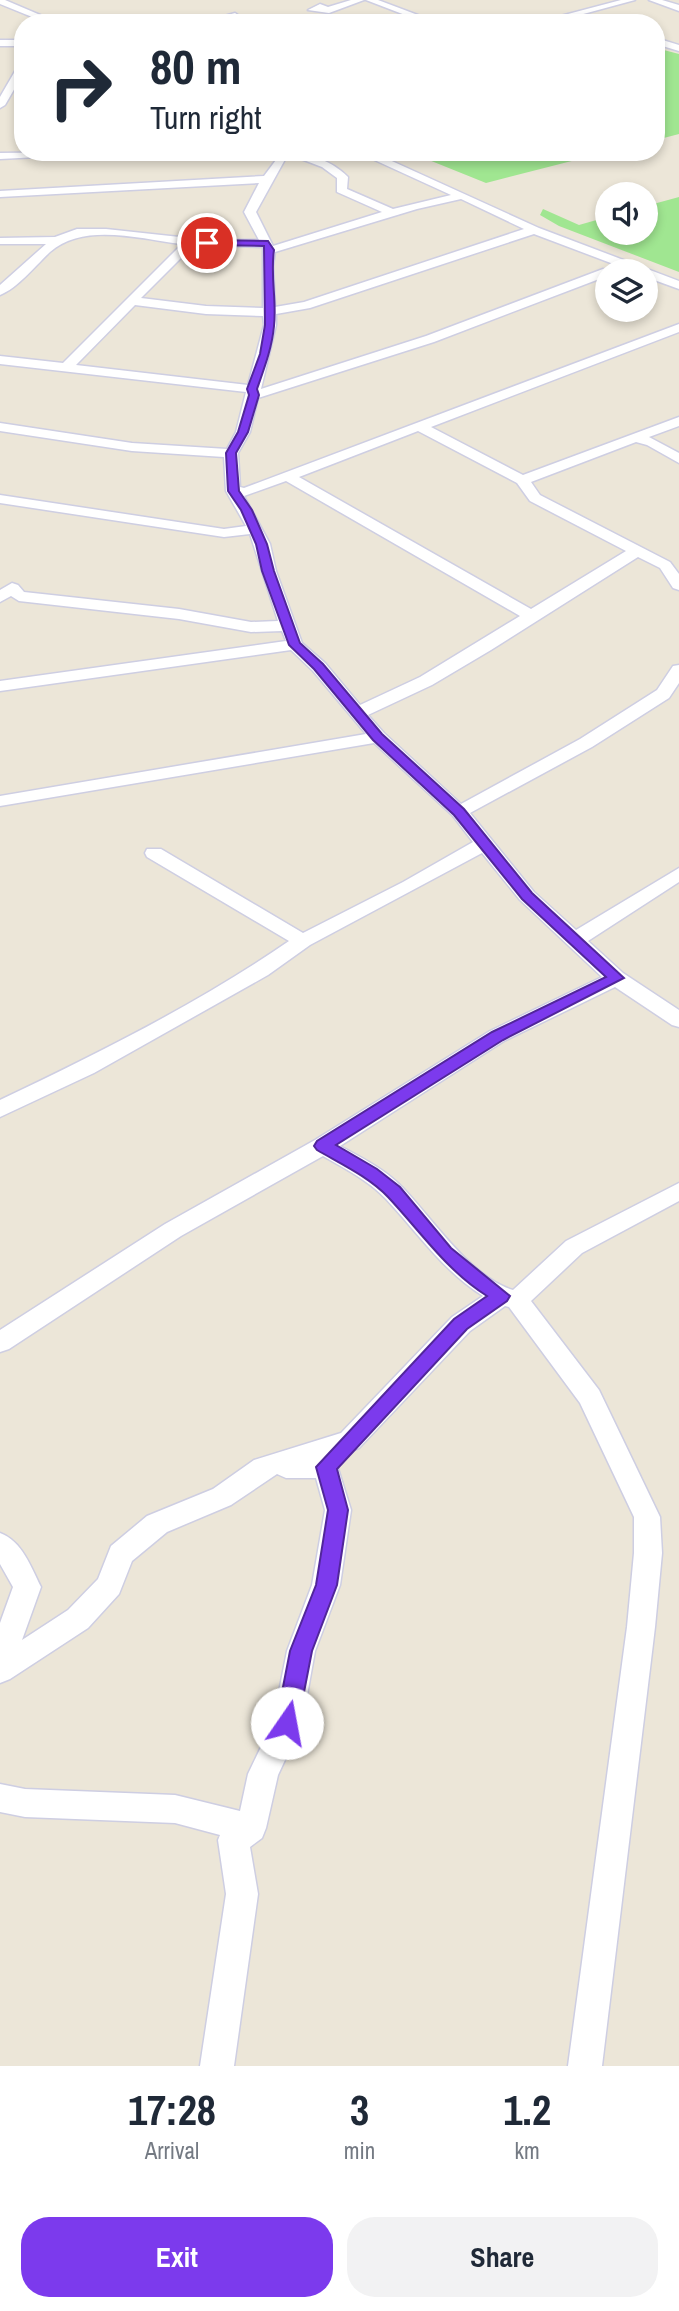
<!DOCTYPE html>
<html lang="en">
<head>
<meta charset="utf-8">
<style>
  :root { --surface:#fff; --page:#f2f2f3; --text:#1f2937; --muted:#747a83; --accent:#7c3aed }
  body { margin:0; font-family:"Archivo Narrow",sans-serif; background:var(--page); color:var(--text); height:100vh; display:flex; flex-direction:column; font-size:26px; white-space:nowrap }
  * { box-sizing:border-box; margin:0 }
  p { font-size:23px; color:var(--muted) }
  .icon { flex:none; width:38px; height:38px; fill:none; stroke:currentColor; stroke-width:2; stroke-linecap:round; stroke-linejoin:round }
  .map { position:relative; height:2066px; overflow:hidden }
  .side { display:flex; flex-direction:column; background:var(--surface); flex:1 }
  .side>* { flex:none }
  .hud { position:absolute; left:14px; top:14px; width:651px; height:147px; border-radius:28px; box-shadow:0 4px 10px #0003; background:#fff; color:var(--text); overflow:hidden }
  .tools { position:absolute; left:595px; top:182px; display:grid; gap:14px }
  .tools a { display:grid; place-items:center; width:63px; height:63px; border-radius:50%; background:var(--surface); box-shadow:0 4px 10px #0003; font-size:35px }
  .pin { position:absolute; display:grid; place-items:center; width:60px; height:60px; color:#fff; margin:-30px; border:4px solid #fff; border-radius:50%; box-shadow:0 2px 7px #0007 }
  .me { position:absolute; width:77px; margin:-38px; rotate:12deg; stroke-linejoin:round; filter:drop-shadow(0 0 5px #0008) }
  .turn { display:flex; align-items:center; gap:24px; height:147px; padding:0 21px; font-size:32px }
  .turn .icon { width:91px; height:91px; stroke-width:2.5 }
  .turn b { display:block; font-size:49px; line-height:60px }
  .eta { display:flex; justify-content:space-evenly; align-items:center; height:119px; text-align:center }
  .eta b { font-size:42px; font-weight:800; line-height:49px }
  .cta { display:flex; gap:14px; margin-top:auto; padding:14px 21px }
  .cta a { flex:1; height:80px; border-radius:28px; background:var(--accent); color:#fff; font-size:28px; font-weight:800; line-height:80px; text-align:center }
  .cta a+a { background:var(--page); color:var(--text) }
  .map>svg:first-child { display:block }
  .green { fill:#a0e691 }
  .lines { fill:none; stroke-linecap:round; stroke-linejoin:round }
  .street-casing { stroke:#cecee2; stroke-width:3 }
  .street { fill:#fff; fill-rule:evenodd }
  .route { fill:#7c3aed; stroke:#51269a; stroke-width:2 }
</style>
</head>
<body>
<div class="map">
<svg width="679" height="2066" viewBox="0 0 679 2066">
  <rect width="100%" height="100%" fill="#ece6d8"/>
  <path class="green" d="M656,48L679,54V134L656,140Z
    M409,152H607L486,183Z
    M679,197V272L559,226L540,215L543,209L579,225L607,217V233H646V206Z"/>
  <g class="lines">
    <defs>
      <path id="street" d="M0,0H5L59,23H47L0,4Z
        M351,0H364L329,13L308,10L320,4L328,7Z
        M366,0H378L439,23H426Z
        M621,0H635L550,23H534Z
        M649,0H662L679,5V11Z
        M235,13L239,16L238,18L216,23H199Z
        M656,38L679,45V51L656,44Z
        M0,40H23V46H0Z
        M23,63V74L5,105L0,108V97L18,66Z
        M82,152L77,155L0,159V153Z
        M278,152C304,152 329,158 348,177L347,189L393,209L451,195L357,152H372L539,228L679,281V289L646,277V271H632L534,234L310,308L276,314V325L261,389L426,336L603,269L612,271H607V276L434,342L258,398L250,432L238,453L240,487L244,488L679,324V332L431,427L523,475L679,417V426L649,437L679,453V463L647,445L636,442L531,482L540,495L670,562L679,574V590L673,588L660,568L638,557L491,650L432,685L368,715L384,733L461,804L580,739L657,690L673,666L679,665V683L669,698L592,747L470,813L534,892L576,930L679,868V882L588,941L623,973L679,1010V1027L672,1025L615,987L504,1041L340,1146C362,1158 385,1169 403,1188C433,1219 470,1277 513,1290L566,1241L679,1183V1201L582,1253L531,1301L599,1390L660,1517L662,1553L655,1627L602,2066H568L627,1627L634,1553V1517L580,1403L509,1307L505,1306L470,1331L359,1448L330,1458L335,1459L351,1510L340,1585L315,1651L302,1723L278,1775L266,1828L262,1838L250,1847L258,1894L234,2066H200L226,1894L218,1840L220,1835L175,1823L25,1817L0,1812V1784L25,1789L175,1795L240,1811L248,1774L273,1722L287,1651L312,1585L325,1510L316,1478H286L277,1474L231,1505L167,1532L132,1561L119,1594L88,1628L10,1679L0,1683V1623L13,1587L0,1564V1533C22,1541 31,1567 41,1587L22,1640L68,1610L98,1579L111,1546L147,1516L213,1489L254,1460L341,1433L452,1317L483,1296C443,1271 418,1233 386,1199C368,1180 345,1169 323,1156L181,1236L9,1349L0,1352V1330L165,1224L315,1140L490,1031L602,977L520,900L482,853L310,945L268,975L94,1073L0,1117V1100C99,1053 199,1003 289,941L147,857L145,853L147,849H161L303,933L403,882L473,842L453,816L374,743L0,806V796L366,734L313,671L291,650L0,691V681L286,641L282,631L251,632L179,619L19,601L11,596L0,602V590L12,583L18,585L24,592L179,609L251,622L278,621L250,534L224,537L0,503V495L224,529L246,526L226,491L224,457L132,451L0,431V423L132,443L227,449L236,432L246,392L0,364V356L63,363L182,244C140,239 84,222 50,252C36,265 18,288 0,295V285L46,244H0V238L55,237L77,229H106L207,240H259L244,212L259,183L0,197V191L264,176L276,160ZM288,154L322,167L337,178V192L382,212L273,246L256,212ZM461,199L524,229L304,302L275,307L273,266L275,252L417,209ZM194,245L263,247V308L206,306L141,298ZM135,305L206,314L263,316L264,325L248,385L76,365ZM418,431L517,483L530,501L626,551L531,609L299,477ZM286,481L520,616L420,677L360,705L325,663L302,643L276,571L270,544L244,496Z"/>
    </defs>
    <use href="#street" class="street-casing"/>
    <use href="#street" class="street"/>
  </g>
  <path class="route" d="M207,240L268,241L274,250C270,276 277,301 274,326C272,348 264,369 257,389L259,395L248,432L236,453L239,491L252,510L267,544L274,571L300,643L323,664L382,734L464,809L532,893L624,978L503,1040L336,1145L377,1169L400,1187L451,1248L510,1296L507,1301L467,1329L337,1469L348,1510L337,1585L312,1651L298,1723L295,1730L287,1733L279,1730L276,1723L290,1651L316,1585L328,1510L316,1467L454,1319L487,1296C446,1270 421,1232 388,1197C369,1177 341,1164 317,1150L314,1146L317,1141L492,1032L606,977L522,899L454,815L373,740L314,669L289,645L262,571L256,544L241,510L228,491L226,453L238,432L249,395L247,389L260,354L265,325L264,246L204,245Z"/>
</svg>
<div class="tools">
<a><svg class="icon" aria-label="sound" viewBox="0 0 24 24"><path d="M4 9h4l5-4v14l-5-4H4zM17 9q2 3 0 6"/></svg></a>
<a><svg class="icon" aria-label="layers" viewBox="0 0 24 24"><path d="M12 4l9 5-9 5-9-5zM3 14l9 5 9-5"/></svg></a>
</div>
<div class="pin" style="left:207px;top:243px;background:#d93025"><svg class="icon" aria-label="arrive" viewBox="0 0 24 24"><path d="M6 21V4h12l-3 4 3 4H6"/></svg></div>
<svg class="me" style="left:287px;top:1723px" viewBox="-20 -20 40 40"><circle r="19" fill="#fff"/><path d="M0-13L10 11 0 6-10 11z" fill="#7c3aed"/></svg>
<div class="hud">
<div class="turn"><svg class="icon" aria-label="right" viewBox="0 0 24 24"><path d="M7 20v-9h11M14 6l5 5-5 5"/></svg><div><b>80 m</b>Turn right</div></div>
</div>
</div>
<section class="side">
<div class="eta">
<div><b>17:28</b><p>Arrival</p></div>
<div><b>3</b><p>min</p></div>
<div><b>1.2</b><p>km</p></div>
</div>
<div class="cta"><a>Exit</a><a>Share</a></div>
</section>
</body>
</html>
